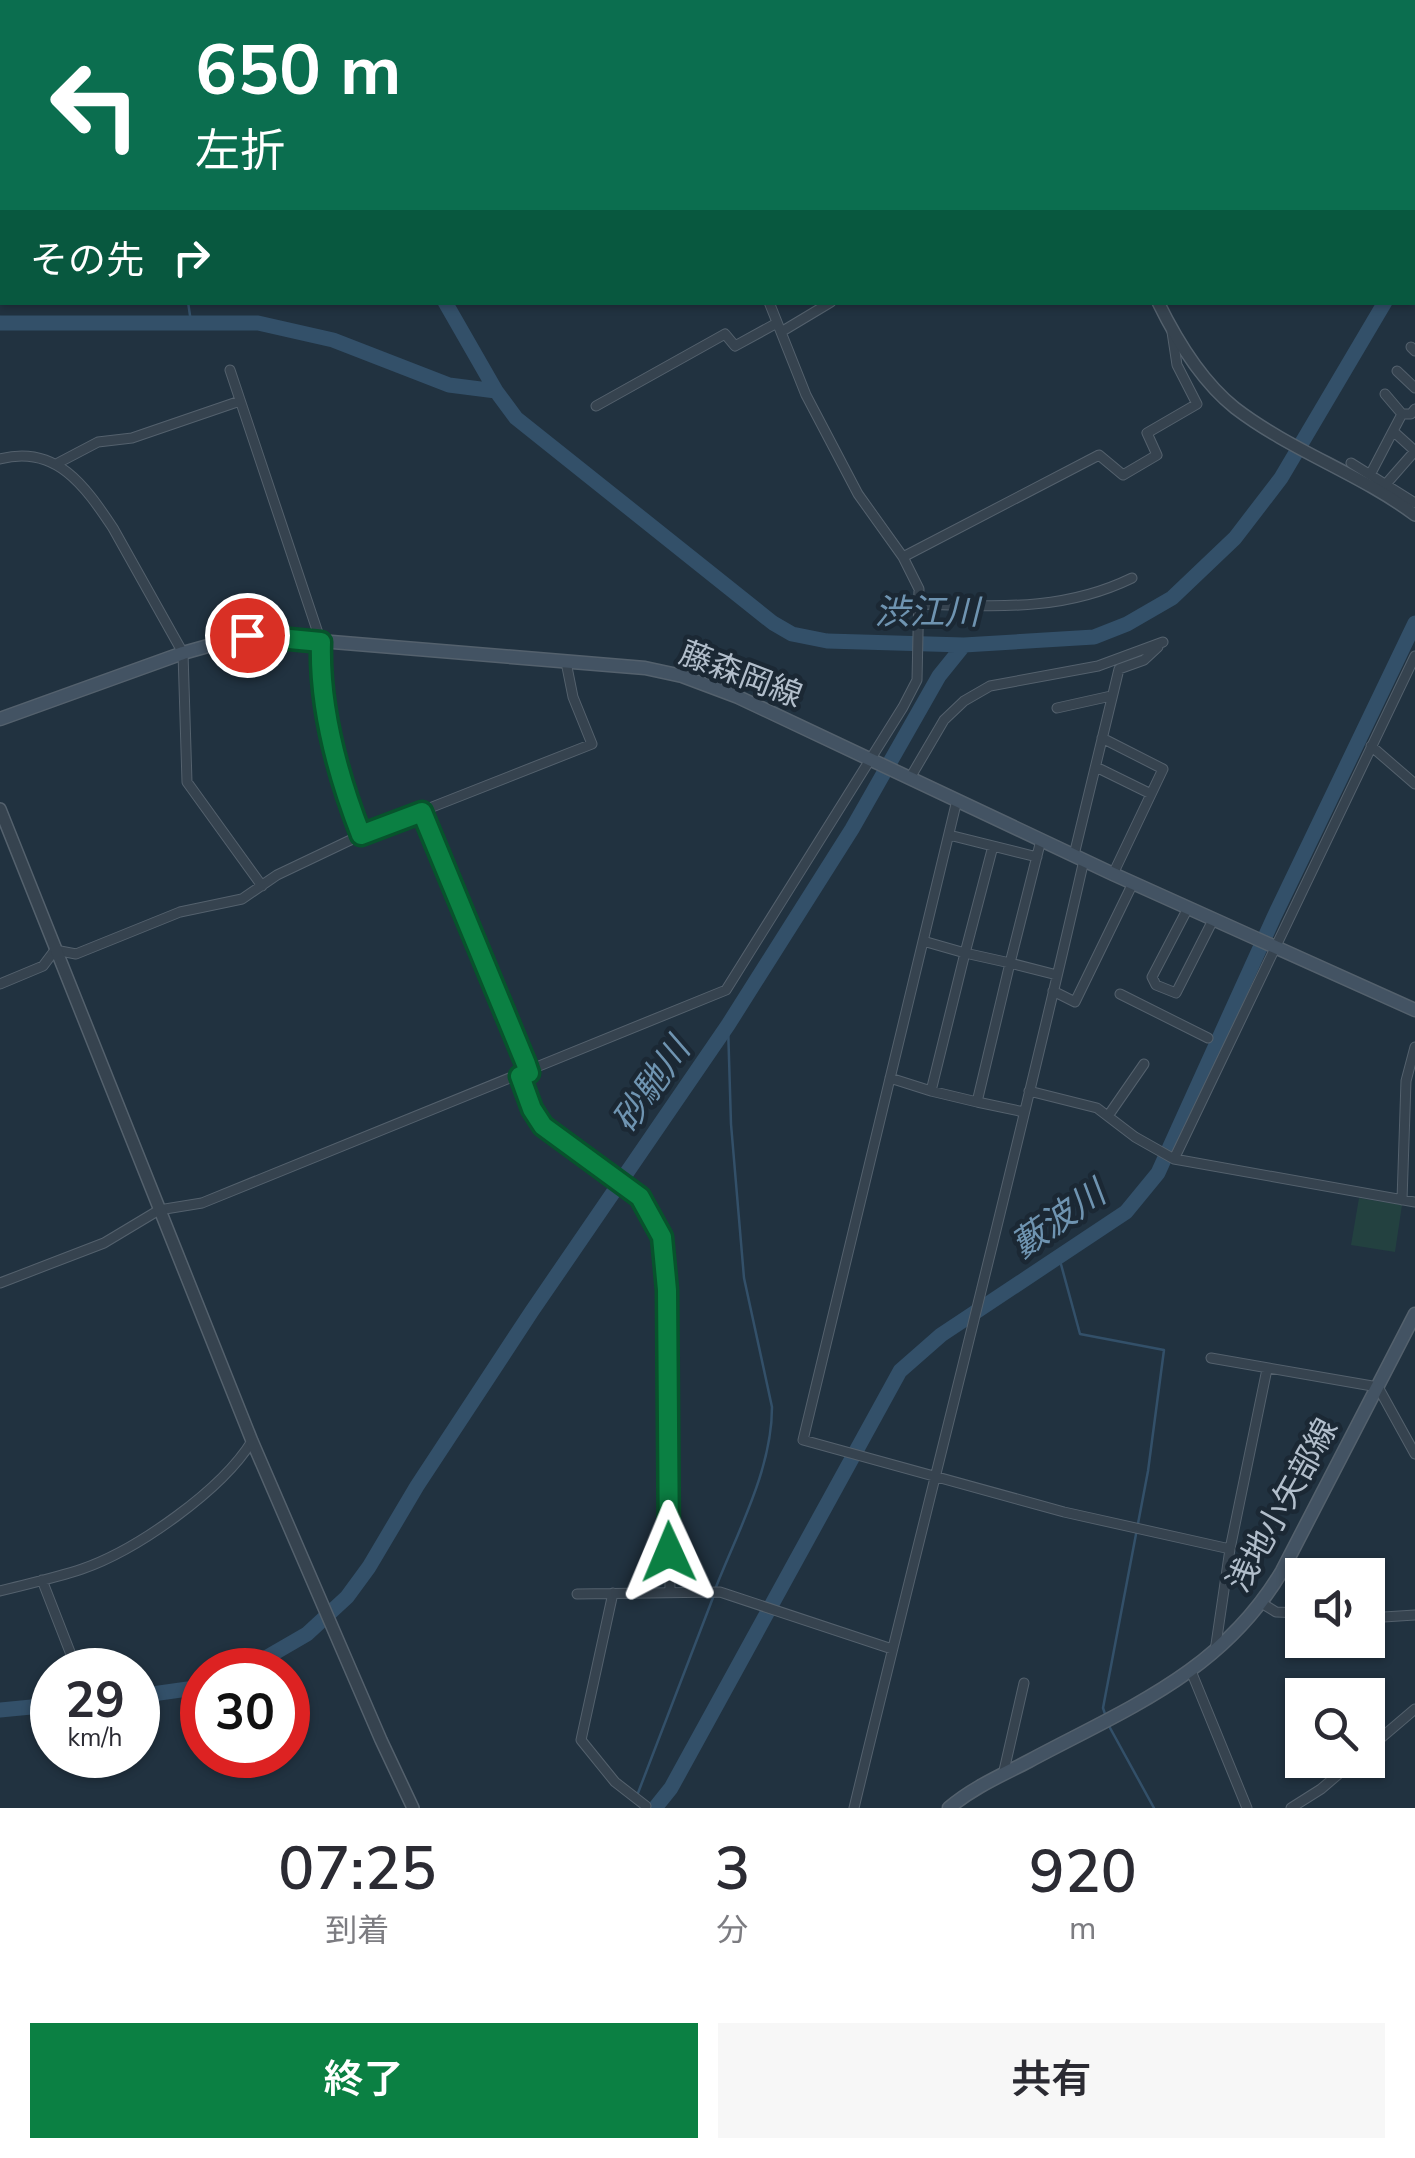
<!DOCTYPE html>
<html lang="ja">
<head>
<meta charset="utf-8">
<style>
  :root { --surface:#fff; --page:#f7f7f7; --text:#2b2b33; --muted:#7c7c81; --accent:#0b8043 }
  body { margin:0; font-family:"Nunito Sans","Noto Sans JP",sans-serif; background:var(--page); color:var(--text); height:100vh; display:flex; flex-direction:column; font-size:38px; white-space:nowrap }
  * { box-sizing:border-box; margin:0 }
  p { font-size:32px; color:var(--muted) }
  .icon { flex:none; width:55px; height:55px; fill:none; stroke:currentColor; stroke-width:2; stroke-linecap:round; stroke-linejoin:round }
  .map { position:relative; height:1808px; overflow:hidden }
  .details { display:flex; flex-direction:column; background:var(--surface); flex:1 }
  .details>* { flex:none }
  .hud { position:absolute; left:0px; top:0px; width:1415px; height:305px; box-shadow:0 2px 8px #0004; background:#0b6e4f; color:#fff; overflow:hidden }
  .tools { position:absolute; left:1285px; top:1558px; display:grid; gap:20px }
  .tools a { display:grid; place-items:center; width:100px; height:100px; border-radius:0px; background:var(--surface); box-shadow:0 2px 8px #0004; font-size:50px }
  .speed { position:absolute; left:30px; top:1648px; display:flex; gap:20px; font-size:50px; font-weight:700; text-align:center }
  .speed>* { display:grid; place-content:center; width:130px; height:130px; border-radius:50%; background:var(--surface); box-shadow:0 2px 8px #0004; line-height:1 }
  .speed small { font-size:25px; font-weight:400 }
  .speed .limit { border:15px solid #d22; background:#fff; color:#111 }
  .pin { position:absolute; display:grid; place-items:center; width:85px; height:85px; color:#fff; margin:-42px; border:5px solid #fff; border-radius:50%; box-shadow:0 2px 10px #0007 }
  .me { position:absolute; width:110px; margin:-55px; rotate:359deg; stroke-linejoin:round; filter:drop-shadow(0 0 8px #0008) }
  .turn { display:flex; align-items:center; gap:35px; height:210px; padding:0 30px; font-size:45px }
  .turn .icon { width:130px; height:130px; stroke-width:2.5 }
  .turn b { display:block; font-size:70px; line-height:85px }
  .then { display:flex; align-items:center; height:95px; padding:0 30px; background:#0003; gap:20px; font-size:38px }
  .eta { display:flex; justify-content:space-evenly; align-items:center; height:170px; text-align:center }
  .eta b { font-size:60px; font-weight:600; line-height:70px }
  .cta { display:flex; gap:20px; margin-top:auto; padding:20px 30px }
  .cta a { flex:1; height:115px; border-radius:0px; background:var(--accent); color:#fff; font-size:40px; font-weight:600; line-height:115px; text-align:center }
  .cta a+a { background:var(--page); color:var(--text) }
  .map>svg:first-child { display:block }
  .green { fill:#234140 }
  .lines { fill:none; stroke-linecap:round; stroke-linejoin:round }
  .stream { stroke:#335069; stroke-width:2.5 }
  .river { stroke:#335069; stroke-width:15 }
  .minor-casing { stroke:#54616d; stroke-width:11 }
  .tertiary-casing { stroke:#54616d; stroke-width:14 }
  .secondary-casing { stroke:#54616d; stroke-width:15 }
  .minor { stroke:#36434f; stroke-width:9 }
  .tertiary { stroke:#36434f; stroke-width:11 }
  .secondary { stroke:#435363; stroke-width:12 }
  .route-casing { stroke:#07532c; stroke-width:25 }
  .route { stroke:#0b8043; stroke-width:18 }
  .labels { text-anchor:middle; stroke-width:9; stroke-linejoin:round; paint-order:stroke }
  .street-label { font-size:32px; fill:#b2becb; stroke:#1b2834 }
  .water-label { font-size:35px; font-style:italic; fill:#6f94b1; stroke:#1b2834 }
</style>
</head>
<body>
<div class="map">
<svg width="1415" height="1808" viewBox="0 0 1415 1808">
  <rect width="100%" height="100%" fill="#213240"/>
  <path class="green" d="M1359,1198L1402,1205L1395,1252L1351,1245Z"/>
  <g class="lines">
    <path class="stream" d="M188,302L191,322
      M1059,1257L1080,1334L1164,1350L1148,1471L1103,1708L1105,1714
      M716,1587C738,1531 772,1469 772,1407L744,1278L731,1124L728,1025
      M1109,1726L1154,1808
      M638,1793L714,1595"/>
    <path class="river" d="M274,0L275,2
      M1412,259L1415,256
      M445,302L496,391L516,418L773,623L792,634L827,641L964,645L1094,637L1127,624L1172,598L1235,538L1281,478L1385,302
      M0,323H258L333,340L449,385L496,391
      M245,1670L307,1634L347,1597L369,1567L417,1486L532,1311L728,1025L852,829L939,676L964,645
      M138,1696L202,1687
      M0,1710L52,1705
      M655,1808L671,1788L900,1371L941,1335L1126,1212L1158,1173L1274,917L1415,623"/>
    <defs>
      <path id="minor" d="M72,0L73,2
        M679,0L680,2
        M1312,0L1313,2
        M1348,2L1352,0
        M781,332L831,302
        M1411,347L1415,351
        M230,370L321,642C320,707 337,775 361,835
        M1397,371L1415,388
        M1385,394L1402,414H1411L1415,409
        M596,406L725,334L735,346L777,323
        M1402,414L1393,431L1415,451
        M0,459C56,444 85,486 113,528L183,653L187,782L262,886
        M58,463L98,442L132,438L240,401
        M1351,463L1415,503
        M1370,475L1393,431
        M1386,484L1415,451
        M903,557L1099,455L1123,475L1157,455L1147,433L1197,404L1177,365L1172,332
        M920,604C996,606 1062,612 1132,578
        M1057,708L1111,696
        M1102,738L1163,769L1113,874
        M1371,746L1415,784
        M1096,767L1151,794
        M910,778L944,720L964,701L990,686L1098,666L1163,642
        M957,800L803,1440L1064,1512L1230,1549
        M422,812L529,1073
        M949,835L1037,857
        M1041,840L1010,963L1057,975
        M993,846L965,953L1010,963L977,1102L1024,1112
        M1074,855L1119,669L1144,660L1158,647
        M1188,908L1152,977L1156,985L1176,993L1213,920
        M923,941L965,953L931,1091L977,1102
        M0,984L43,966L55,950L76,954L180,912L242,899L277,875L361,835L592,744L573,697L566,662
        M1053,991L1075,1002L1133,883
        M1120,994L1208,1038
        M520,1076L532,1109L543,1126L640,1197L662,1237L667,1290L670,1591
        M890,1078L931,1091
        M1029,1091L1097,1108L1135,1137L1174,1159L1415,1202
        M1108,1116L1144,1064
        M1174,1159L1415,656
        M1402,1200L1406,1081L1415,1047
        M0,1283L104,1243L159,1210L202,1203L726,990L903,707L917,680L919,589L903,557L858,494L806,395L769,302
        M1211,1358L1378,1387L1415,1454
        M42,1580L77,1670
        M0,1591C27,1584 55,1578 82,1569C137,1550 222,1490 252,1441
        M613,1593L581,1740L615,1782L646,1806
        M577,1594L720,1592L892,1649
        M1263,1604L1276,1612L1302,1613
        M1368,1618L1415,1615
        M1215,1651L1230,1549L1267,1369
        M1191,1671L1247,1808
        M1368,1749L1415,1709
        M1003,1775L1024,1683
        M854,1808C930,1492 1012,1177 1084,860
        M1291,1808L1321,1789L1355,1760"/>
      <path id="tertiary" d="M996,0L997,2
        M755,2L760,0
        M0,143L2,142
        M1158,302C1177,341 1201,381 1235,408C1291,451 1359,473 1415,515
        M0,809L252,1441L381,1740L413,1808"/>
      <path id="secondary" d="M0,719L183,653L247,635L645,668L682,676L738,697L1113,874L1415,1010
        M949,1808C972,1788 1002,1775 1029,1761C1128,1708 1222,1672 1282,1571L1415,1314"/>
    </defs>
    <use href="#minor" class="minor-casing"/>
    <use href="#tertiary" class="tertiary-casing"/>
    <use href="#secondary" class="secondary-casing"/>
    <use href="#minor" class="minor"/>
    <use href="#tertiary" class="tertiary"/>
    <use href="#secondary" class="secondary"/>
  </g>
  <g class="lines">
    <defs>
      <path id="route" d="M247,635L321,642C319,706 338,776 361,835L422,812L526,1064L529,1073L520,1076L532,1109L543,1126L640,1197L662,1237L667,1290L669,1552"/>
    </defs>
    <use href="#route" class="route-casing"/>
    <use href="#route" class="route"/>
  </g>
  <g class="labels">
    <g class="street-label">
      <text transform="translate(741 674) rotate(21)" y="11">藤森岡線</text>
      <text transform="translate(1282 1505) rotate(-61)" y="11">浅地小矢部線</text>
    </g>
    <g class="water-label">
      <text x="927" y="624">渋江川</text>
      <text transform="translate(651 1085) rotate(-55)" y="12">砂馳川</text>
      <text transform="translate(1058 1219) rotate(-35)" y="12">藪波川</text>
    </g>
  </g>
</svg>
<div class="tools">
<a><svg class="icon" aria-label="sound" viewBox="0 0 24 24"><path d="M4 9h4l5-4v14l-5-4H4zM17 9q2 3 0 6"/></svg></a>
<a><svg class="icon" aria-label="search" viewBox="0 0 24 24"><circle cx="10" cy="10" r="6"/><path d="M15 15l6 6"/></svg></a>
</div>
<div class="speed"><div>29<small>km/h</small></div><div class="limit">30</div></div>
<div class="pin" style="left:247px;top:635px;background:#d93025"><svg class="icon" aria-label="arrive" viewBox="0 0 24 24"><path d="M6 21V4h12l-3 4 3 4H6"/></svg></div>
<svg class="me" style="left:669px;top:1552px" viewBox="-20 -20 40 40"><path d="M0-17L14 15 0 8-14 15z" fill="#0b8043" stroke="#fff" stroke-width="4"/></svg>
<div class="hud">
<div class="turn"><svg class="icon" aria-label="left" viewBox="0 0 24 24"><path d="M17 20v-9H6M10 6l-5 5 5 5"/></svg><div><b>650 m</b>左折</div></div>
<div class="then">その先<svg class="icon" aria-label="right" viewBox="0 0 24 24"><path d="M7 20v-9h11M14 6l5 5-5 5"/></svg></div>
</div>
</div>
<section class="details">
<div class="eta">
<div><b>07:25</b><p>到着</p></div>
<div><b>3</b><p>分</p></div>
<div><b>920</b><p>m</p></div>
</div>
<div class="cta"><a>終了</a><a>共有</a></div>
</section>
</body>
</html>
